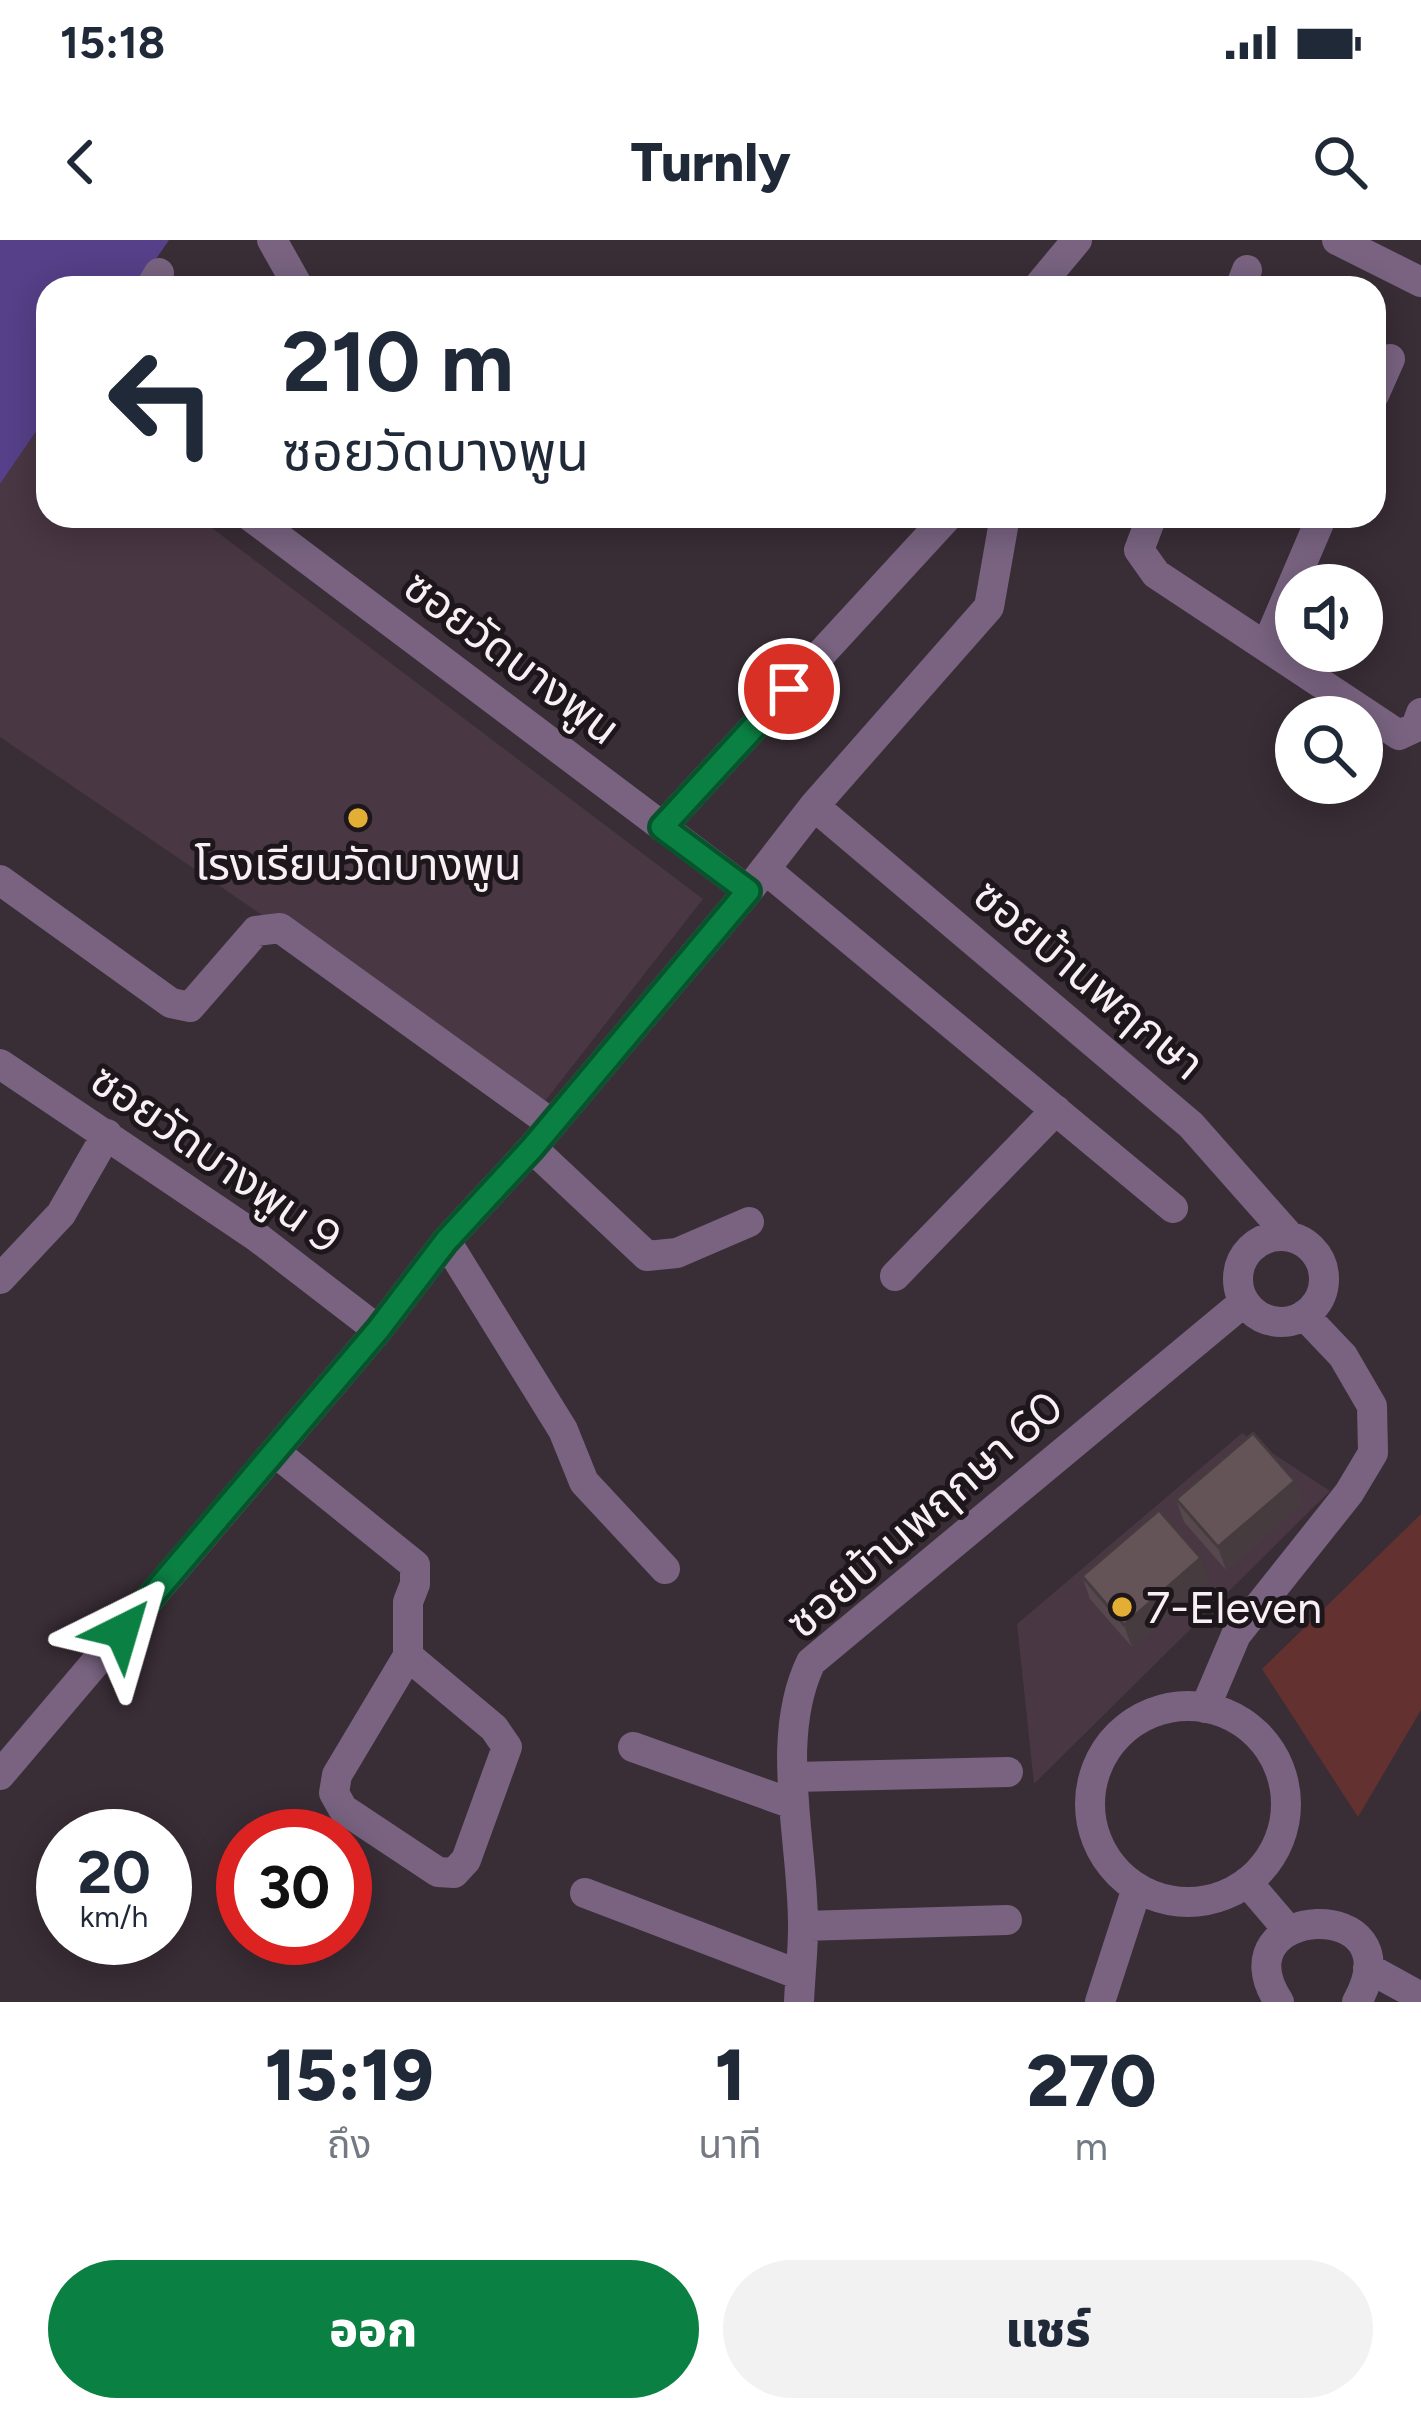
<!DOCTYPE html>
<html lang="th">
<head>
<meta charset="utf-8">
<style>
  :root { --surface:#fff; --page:#f2f2f3; --text:#1f2937; --muted:#747a83; --accent:#0b8043 }
  body { margin:0; font-family:Figtree,"Noto Sans Thai",sans-serif; background:var(--page); color:var(--text); height:100vh; display:flex; flex-direction:column; font-size:45px; white-space:nowrap }
  * { box-sizing:border-box; margin:0 }
  p { font-size:39px; color:var(--muted) }
  .icon { flex:none; width:66px; height:66px; fill:none; stroke:currentColor; stroke-width:2; stroke-linecap:round; stroke-linejoin:round }
  .map { position:relative; height:1762px; overflow:hidden }
  .details { display:flex; flex-direction:column; background:var(--surface); flex:1 }
  .details>* { flex:none }
  .guide { position:absolute; left:36px; top:36px; width:1350px; height:252px; border-radius:36px; box-shadow:0 6px 30px #0003; background:#fff; color:var(--text); overflow:hidden }
  .buttons { position:absolute; left:1275px; top:324px; display:grid; gap:24px }
  .buttons a { display:grid; place-items:center; width:108px; height:108px; border-radius:50%; background:var(--surface); box-shadow:0 6px 30px #0003; font-size:60px }
  .speed { position:absolute; left:36px; top:1569px; display:flex; gap:24px; font-size:60px; font-weight:700; text-align:center }
  .speed>* { display:grid; place-content:center; width:156px; height:156px; border-radius:50%; background:var(--surface); box-shadow:0 6px 30px #0003; line-height:1 }
  .speed small { font-size:30px; font-weight:400 }
  .speed .limit { border:18px solid #d22; background:#fff; color:#111 }
  .pin { position:absolute; display:grid; place-items:center; width:102px; height:102px; color:#fff; margin:-51px; border:6px solid #fff; border-radius:50%; box-shadow:0 3px 12px #0007 }
  .me { position:absolute; width:132px; margin:-66px; rotate:40deg; stroke-linejoin:round; filter:drop-shadow(0 0 9px #0008) }
  .turn { display:flex; align-items:center; gap:42px; height:252px; padding:0 48px; font-size:54px }
  .turn .icon { width:156px; height:156px; stroke-width:2.5 }
  .turn b { display:block; font-size:84px; line-height:102px }
  .eta { display:flex; justify-content:space-evenly; align-items:center; height:204px; text-align:center }
  .eta b { font-size:72px; font-weight:800; line-height:84px }
  .primary-button { display:flex; gap:24px; margin-top:auto; padding:24px 48px }
  .primary-button a { flex:1; height:138px; border-radius:72px; background:var(--accent); color:#fff; font-size:48px; font-weight:800; line-height:138px; text-align:center }
  .primary-button a+a { background:var(--page); color:var(--text) }
  .status { display:flex; justify-content:space-between; align-items:center; height:84px; padding:0 60px; background:var(--surface); direction:ltr }
  .status svg { height:33px; fill:currentColor }
  header { display:flex; justify-content:space-between; align-items:center; height:156px; padding:0 48px; background:var(--surface); font-size:54px; font-weight:800 }
  .map>svg:first-child { display:block }
  .built { fill:#493743 }
  .green { fill:#643131 }
  .water { fill:#564089 }
  .lines { fill:none; stroke-linecap:round; stroke-linejoin:round }
  .minor { stroke:#796381; stroke-width:30 }
  .wall { fill:#56484c }
  .shaded-wall { fill:#463b3e }
  .building { fill:#645458; stroke:#463b3e; stroke-width:3 }
  .route-casing { stroke:#07532c; stroke-width:30 }
  .route { stroke:#0b8043; stroke-width:21 }
  .poi-dot { fill:#e2af34; stroke:#1d171b; stroke-width:4.5 }
  .labels { text-anchor:middle; stroke-width:10; stroke-linejoin:round; paint-order:stroke }
  .street-label { font-size:45px; fill:#f8eff5; stroke:#1d171b }
  .poi-label { font-size:45px; fill:#f8eff5; stroke:#1d171b }
</style>
</head>
<body>
<div class="status"><b>15:18</b><svg viewBox="0 0 49 12"><path d="M0 12V9h3v3zM5 12V6h3v6zM10 12V3h3v9zM15 12V0h3v12zM26 1h20v11H26zM47 4h2v5h-2z"/></svg></div>
<header><svg class="icon" aria-label="back" viewBox="0 0 24 24"><path d="M15 5l-7 7 7 7"/></svg>Turnly<svg class="icon" aria-label="search" viewBox="0 0 24 24"><circle cx="10" cy="10" r="6"/><path d="M15 15l6 6"/></svg></header>
<div class="map">
<svg width="1421" height="1762" viewBox="0 0 1421 1762">
  <rect width="100%" height="100%" fill="#392d36"/>
  <path class="built" d="M48,174V276H196L703,659L542,865L0,497V244Z
    M1242,1193L1330,1251L1034,1544L1017,1384Z"/>
  <path class="green" d="M1421,1274V1470L1358,1577L1262,1429Z"/>
  <path class="water" d="M0,0H169L136,48H48V174L0,244Z"/>
  <g class="lines">
    <path class="minor" d="M272,0L299,48
      M1337,0L1421,42
      M150,48L159,33
      M1037,48L1077,0
      M1240,48L1247,30
      M1374,155L1390,119
      M250,276L748,651
      M1152,276L1139,310L1156,334L1399,495L1416,487L1421,473
      M1266,407L1322,276
      M814,566L1191,885L1290,997
      M662,587L948,276
      M765,629L1173,968
      M0,640L171,763L190,767L256,691L280,688L552,884
      M0,824L257,997L378,1090
      M532,908L647,1016L677,1013L749,982
      M1238 1039a43 43 0 1 1 86 0a43 43 0 1 1-86 0Z
      M446,1001L563,1190L584,1242L665,1329
      M895,1036L1056,870
      M0,1039L61,974L107,894
      M275,1212L415,1325V1344L408,1362V1416L337,1535L334,1553L343,1569L438,1632L454,1633L466,1620L507,1507L494,1488L408,1416
      M1090 1564a98 98 0 1 1 196 0a98 98 0 1 1-196 0Z
      M1205,1468L1236,1395L1349,1253L1373,1213L1372,1166L1343,1116L1304,1075
      M633,1507L793,1564
      M0,1535L378,1090L446,1001L532,908L748,651L814,566L989,367L1005,276
      M794,1537L1008,1532
      M1247,1642L1289,1691
      M585,1653L800,1735
      M803,1686L1007,1680
      M1368,1728L1421,1757
      M799,1762C800,1737 803,1713 803,1688C804,1604 773,1500 811,1422L1244,1062
      M1100,1762L1137,1648
      M1279,1762C1215,1663 1418,1653 1357,1762"/>
  </g>
  <path class="wall" d="M1176,1259L1303,1263L1226,1330L1184,1282Z
    M1082,1336L1209,1341L1132,1407L1090,1359Z"/>
  <path class="shaded-wall" d="M1295,1241L1303,1263L1226,1330L1218,1307Z
    M1201,1318L1209,1341L1132,1407L1124,1385Z"/>
  <path class="building" d="M1253,1193L1295,1241L1218,1307L1176,1259Z
    M1159,1270L1201,1318L1124,1385L1082,1336Z"/>
  <g class="lines">
    <defs>
      <path id="route" d="M122,1391L378,1090L446,1001L532,908L748,651L662,587L789,449"/>
    </defs>
    <use href="#route" class="route-casing"/>
    <use href="#route" class="route"/>
  </g>
  <g class="poi-dot">
    <circle cx="358" cy="578" r="12"/>
    <circle cx="1122" cy="1367" r="12"/>
  </g>
  <g class="labels">
    <g class="street-label">
      <text transform="translate(512 417) rotate(37)" y="16">ซอยวัดบางพูน</text>
      <text transform="translate(1089 739) rotate(40)" y="16">ซอยบ้านพฤกษา</text>
      <text transform="translate(216 918) rotate(35)" y="16">ซอยวัดบางพูน 9</text>
      <text transform="translate(924 1274) rotate(-41)" y="16">ซอยบ้านพฤกษา 60</text>
    </g>
    <g class="poi-label">
      <text x="358" y="640">โรงเรียนวัดบางพูน</text>
      <text x="1146" y="1383" text-anchor="start">7-Eleven</text>
    </g>
  </g>
</svg>
<div class="buttons">
<a><svg class="icon" aria-label="sound" viewBox="0 0 24 24"><path d="M4 9h4l5-4v14l-5-4H4zM17 9q2 3 0 6"/></svg></a>
<a><svg class="icon" aria-label="search" viewBox="0 0 24 24"><circle cx="10" cy="10" r="6"/><path d="M15 15l6 6"/></svg></a>
</div>
<div class="speed"><div>20<small>km/h</small></div><div class="limit">30</div></div>
<div class="pin" style="left:789px;top:449px;background:#d93025"><svg class="icon" aria-label="arrive" viewBox="0 0 24 24"><path d="M6 21V4h12l-3 4 3 4H6"/></svg></div>
<svg class="me" style="left:122px;top:1391px" viewBox="-20 -20 40 40"><path d="M0-17L14 15 0 8-14 15z" fill="#0b8043" stroke="#fff" stroke-width="4"/></svg>
<div class="guide">
<div class="turn"><svg class="icon" aria-label="left" viewBox="0 0 24 24"><path d="M17 20v-9H6M10 6l-5 5 5 5"/></svg><div><b>210 m</b>ซอยวัดบางพูน</div></div>
</div>
</div>
<section class="details">
<div class="eta">
<div><b>15:19</b><p>ถึง</p></div>
<div><b>1</b><p>นาที</p></div>
<div><b>270</b><p>m</p></div>
</div>
<div class="primary-button"><a>ออก</a><a>แชร์</a></div>
</section>
</body>
</html>
